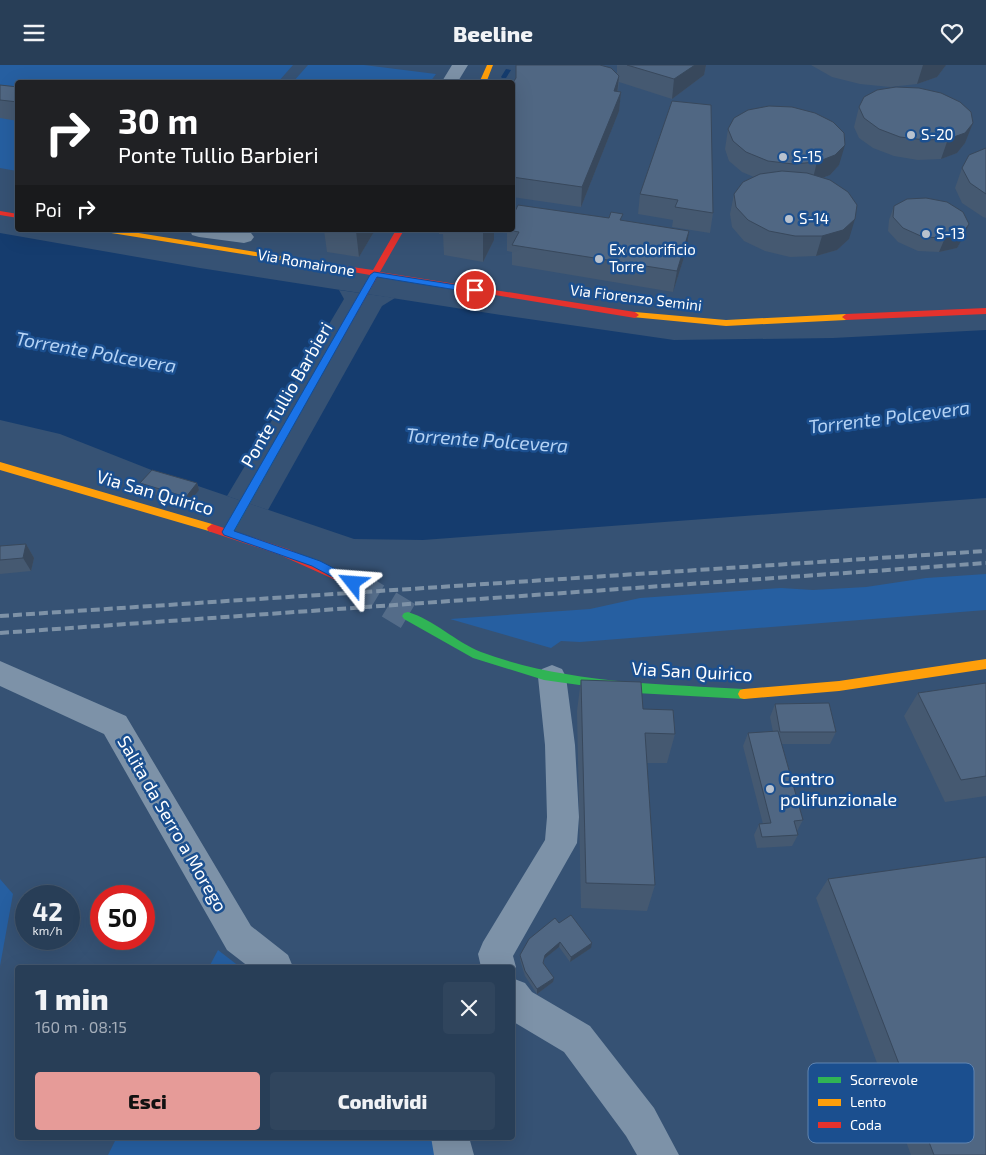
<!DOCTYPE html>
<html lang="it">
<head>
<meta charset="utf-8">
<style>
  :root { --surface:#283e57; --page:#30455d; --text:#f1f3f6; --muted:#a5aeba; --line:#44576d; --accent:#e69b98 }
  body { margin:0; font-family:"Exo 2",sans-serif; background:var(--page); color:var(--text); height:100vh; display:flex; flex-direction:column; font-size:19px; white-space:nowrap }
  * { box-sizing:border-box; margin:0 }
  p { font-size:16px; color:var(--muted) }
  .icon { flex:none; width:28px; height:28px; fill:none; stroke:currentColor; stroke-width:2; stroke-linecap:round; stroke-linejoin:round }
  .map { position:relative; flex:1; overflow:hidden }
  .details { position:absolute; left:15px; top:900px; width:500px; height:175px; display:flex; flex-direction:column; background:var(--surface); border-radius:5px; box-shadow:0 5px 20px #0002,0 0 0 1px var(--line) }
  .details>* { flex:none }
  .banner { position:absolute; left:15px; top:15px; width:500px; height:152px; border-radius:5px; box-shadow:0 5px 20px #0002,0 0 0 1px var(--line); background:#202124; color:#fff; overflow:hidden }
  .speed { position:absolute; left:15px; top:820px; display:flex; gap:10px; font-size:25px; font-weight:700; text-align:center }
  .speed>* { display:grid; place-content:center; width:65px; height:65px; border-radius:50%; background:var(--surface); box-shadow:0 5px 20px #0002,0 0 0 1px var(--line); line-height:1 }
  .speed small { font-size:12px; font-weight:400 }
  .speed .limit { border:8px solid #d22; background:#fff; color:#111 }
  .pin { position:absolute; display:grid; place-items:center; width:42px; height:42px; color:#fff; margin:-21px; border:2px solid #fff; border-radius:50%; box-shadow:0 1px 5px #0007 }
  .me { position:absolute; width:55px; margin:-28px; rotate:298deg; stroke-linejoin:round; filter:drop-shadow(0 0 4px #0008) }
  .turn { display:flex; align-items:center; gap:18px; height:105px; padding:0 20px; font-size:22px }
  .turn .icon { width:65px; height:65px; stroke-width:2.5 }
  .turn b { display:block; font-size:35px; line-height:42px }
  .then { display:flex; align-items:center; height:48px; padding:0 20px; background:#0003; gap:10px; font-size:19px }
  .round { display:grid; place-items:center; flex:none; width:52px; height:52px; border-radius:5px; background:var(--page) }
  .headline { display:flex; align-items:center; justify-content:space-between; height:85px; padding:0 20px }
  h1 { font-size:30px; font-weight:800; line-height:38px }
  .primary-button { display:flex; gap:10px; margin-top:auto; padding:10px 20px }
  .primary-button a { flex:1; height:58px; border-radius:5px; background:var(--accent); color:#111; font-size:20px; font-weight:800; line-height:58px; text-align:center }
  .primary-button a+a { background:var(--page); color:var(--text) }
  header { display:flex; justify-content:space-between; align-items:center; height:65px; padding:0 20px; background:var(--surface); font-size:22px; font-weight:800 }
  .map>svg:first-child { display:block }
  .green { fill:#265fa1 }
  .water { fill:#153c6e }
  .pier { fill:#365274 }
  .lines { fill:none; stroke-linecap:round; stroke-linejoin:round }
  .stream { fill:#153c6e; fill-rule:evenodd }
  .secondary-tunnel { stroke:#546c89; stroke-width:28; stroke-dasharray:28 14; stroke-linecap:butt }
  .street { fill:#7d92a8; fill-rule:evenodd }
  .fast { fill:#30b455; fill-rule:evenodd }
  .slow { fill:#ff9f0a; fill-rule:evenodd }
  .jam { fill:#e5322d; fill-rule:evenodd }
  .rail { stroke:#7e92a7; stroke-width:4; stroke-dasharray:9 4; stroke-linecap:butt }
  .wall { fill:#455971 }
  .shaded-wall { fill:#38485c }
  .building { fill:#506783; stroke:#38485c }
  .route { fill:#1a73e8; stroke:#114b97 }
  .poi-dot { fill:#b9c2ce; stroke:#1b4f8f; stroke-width:2 }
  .labels { text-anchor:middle; stroke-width:5; stroke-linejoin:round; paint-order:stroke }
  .far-poi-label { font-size:15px; fill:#fff; stroke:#1b4f8f; text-anchor:start }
  .far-street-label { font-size:15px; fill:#fff; stroke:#1b4f8f }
  .street-label { font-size:18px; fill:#fff; stroke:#1b4f8f }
  .poi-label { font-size:18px; fill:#fff; stroke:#1b4f8f; text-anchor:start }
  .water-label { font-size:19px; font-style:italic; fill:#b5d3f5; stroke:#1b4f8f }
  .key { fill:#1b4f8f; stroke:#5f84b1; stroke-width:1 }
  .key-label { font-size:14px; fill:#fff }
</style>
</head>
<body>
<header><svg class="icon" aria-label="menu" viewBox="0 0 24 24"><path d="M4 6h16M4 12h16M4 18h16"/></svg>Beeline<svg class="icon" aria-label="heart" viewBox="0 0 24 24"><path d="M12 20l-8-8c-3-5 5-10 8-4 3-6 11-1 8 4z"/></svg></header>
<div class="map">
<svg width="986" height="1090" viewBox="0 0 986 1090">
  <rect width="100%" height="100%" fill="#365274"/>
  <path class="green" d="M0,0H293L278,17L18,18L17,106L0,103Z
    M308,0H364L436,9L430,17H293Z
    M986,509V545L580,577L561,576L551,583L450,554L590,544L640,533L781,523L813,525L866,522L926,513Z
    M0,814L13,829L0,901Z
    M218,885L240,902H209Z
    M117,1072L434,1073L437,1090H108Z"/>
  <path class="water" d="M0,168L200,203L501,250L674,275L833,273L986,265V433L423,475L354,474L154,406L60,369L0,355Z"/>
  <path class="pier" d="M339,225L395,233L382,241L268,445L227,431L344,234Z"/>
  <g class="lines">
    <path class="stream" d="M506,4L511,5L506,13H502L501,12Z"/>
    <path class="secondary-tunnel" d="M353,518L408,551"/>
    <path class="street" d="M452,0H468L457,18H441Z
      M190,165H236L251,168L254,172L251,176L244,178L199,172L192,170Z
      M0,596L126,651L251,861L288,890L293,902H249L227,885L104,669L0,621Z
      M552,600L562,604L566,612L575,680L579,752L577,778L513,891L516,902L512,909V902H481L478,889L483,877L545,775L547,752L545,680L538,612L542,604Z
      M512,913L525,918L532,927L590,961L654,1043L679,1090H637L626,1071L564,987L512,956Z
      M431,1072H469L474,1090H434Z"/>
    <path class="fast" d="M341,265L345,268L232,470H224L223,467L224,464L337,268Z
      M408,547C434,555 456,577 481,587C563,618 658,619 744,624L748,625L750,629L748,633L744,634L636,628L544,615L473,593L404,554L402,551L404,548Z"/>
    <path class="slow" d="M487,0H493L486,18H479Z
      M101,165H120L324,198L328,200L324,202L105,167Z
      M635,247L726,255L846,249L850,252L846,255L726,261L632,252L631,250Z
      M0,397L212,459L217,463L212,467L0,405Z
      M986,594V604L839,626L744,634L740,633L738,629L740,625L744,624L839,616Z"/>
    <path class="jam" d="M0,146L18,149V153L0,150Z
      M396,165H404L380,207L635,247L639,250L635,253L378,211L344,270H338L337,268L370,210L324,202L320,200L324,198L373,205Z
      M986,243V249L846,255L842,252L846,249Z
      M212,459L288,484L357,515L359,518L357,521H349L280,490L208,466L207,463Z"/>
    <path class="rail" d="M0,551L986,486
      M0,568L986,498"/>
  </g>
  <path class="wall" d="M617,0H706L704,10L672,34L619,17L618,26L621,27L619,46L581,142L512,132V19L617,9Z
    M811,0H946L937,12L917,19L890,22L860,19L832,12Z
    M0,20L18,22V56L0,53Z
    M672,36L713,148L710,168L672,162L673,155L638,149L640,129Z
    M859,42L973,58L965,78L957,88L941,94L918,95L894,91L873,83L859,73L854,62Z
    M728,64L839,100L830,110L823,113L849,174L837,185L816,191L790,192L765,186L744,176L732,162L730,149L734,129L754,112L742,107L729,96L725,84Z
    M986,83V153L983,152L962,138L955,123L962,103Z
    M894,141L963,173L957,183L939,187L918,186L898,177L888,166L889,155Z
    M622,155L686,186L673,227L512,200V187L507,186V165Z
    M324,165H375L359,192L327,187Z
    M439,165H494V175L483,197L444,190L443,169H439Z
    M140,418H197L199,425L188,439L142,426Z
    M26,479L34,493L31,506L0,509V481Z
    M581,615L643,644L675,669L667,698H647L655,820L647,846L581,843L577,646Z
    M986,618V731L945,737L904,651L918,628Z
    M775,639L836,667L830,679H782L803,755L797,766L798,770L792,781L757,783L754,770L759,759H763L743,681L748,668L773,667L770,652Z
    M828,814L986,1090H911L816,833Z
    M559,858L591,883L570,897L559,882L544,894V898L553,917L537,929L525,911L520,895V890Z"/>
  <path class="shaded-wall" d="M695,0H706L704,10L672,34L674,14Z
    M923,0H946L937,12L917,19Z
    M619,11L617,30L614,26Z
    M621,27L619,46L581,142L582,122Z
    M973,58L965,78L957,88L941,94L948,74Z
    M845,80L839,100L830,110L812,117L817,97Z
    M855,154L849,174L837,185L816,191L822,171Z
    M969,159L963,173L957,183L939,187L945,173Z
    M357,165H375L359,192L356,166Z
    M483,165H494V175L483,197Z
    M689,166L686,186L673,227L677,206Z
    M197,418L199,425L188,439L186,432Z
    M26,479L34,493L31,506L23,493Z
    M560,877L559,882L544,894L545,890Z
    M592,878L591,883L570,897L571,892Z
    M554,913L553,917L537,929V924Z"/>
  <path class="building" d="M516,0H600L611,3L619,11L614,26L621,27L582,122L512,112V19L516,13Z
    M627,0H695L674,14Z
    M0,20L18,22V37L0,35Z
    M896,22L919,23L941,28L960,37L971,47L973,58L965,68L948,74L925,75L900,72L879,64L864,53L859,42L864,32L877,25Z
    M672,36L711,40L713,148L675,142L678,135L640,129Z
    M769,41L792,42L815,48L833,57L844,68L845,80L835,90L817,97L793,99L768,96L746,87L733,76L728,64L734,53L748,45Z
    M986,83V129L970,118L962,103L969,90Z
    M782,106L807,108L830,115L848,127L857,140L855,154L843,165L822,171H795L769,166L748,155L736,142L734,129L743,117L760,109Z
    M926,133L947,137L963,147L969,159L962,169L945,173L923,172L903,163L893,152L894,141L907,134Z
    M518,140L609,153L611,147L623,149L620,155L689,166L677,206L512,180L519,167L507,165H512V153Z
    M152,405L197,418L186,432L140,418Z
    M26,479L23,493L0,495V481Z
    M581,615L641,617L643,644L673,645L675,669L645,668L655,820L586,818Z
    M986,618V711L961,715L918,628Z
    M829,638L836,667H780L775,639Z
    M778,666L803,755L794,756L798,770L762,772L759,759L771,758L748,668Z
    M986,792V1090H934L828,814Z
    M571,850L592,878L571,892L560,877L545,890L543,898L554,913L537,924L525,906L520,890L529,874L555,853L559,858Z"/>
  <path class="route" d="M374,207L475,223L480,225L475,228L377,212L234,466L320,496L357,515L359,518L357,521L353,523L312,501L224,470L222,467L370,210Z"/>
  <g class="poi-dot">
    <circle cx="911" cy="70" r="5"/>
    <circle cx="783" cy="92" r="5"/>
    <circle cx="789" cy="154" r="5"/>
    <circle cx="926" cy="169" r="5"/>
    <circle cx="599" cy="194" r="5"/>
    <circle cx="770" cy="724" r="5"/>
  </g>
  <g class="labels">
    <g class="far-poi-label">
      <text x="921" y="75">S-20</text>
      <text x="793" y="97">S-15</text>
      <text x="799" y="159">S-14</text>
      <text x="936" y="174">S-13</text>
      <text x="609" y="190">Ex colorificio<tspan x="609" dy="17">Torre</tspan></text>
    </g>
    <g class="far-street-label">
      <text transform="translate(306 198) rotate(10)" y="5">Via Romairone</text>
      <text transform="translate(636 233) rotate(7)" y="5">Via Fiorenzo Semini</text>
    </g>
    <g class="street-label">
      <text transform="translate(287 330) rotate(-60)" y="6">Ponte Tullio Barbieri</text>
      <text transform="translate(155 428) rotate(16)" y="6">Via San Quirico</text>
      <text transform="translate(692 607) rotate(3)" y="6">Via San Quirico</text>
      <text transform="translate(172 759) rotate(60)" y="6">Salita da Serro a Morego</text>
    </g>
    <g class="poi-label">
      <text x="780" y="720">Centro<tspan x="780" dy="21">polifunzionale</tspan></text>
    </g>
    <g class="water-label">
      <text transform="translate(96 287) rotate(10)" y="7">Torrente Polcevera</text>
      <text transform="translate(889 352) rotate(-7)" y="7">Torrente Polcevera</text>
      <text transform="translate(487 375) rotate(4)" y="7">Torrente Polcevera</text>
    </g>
  </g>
  <rect x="808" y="998" width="166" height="80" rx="8" class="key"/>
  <rect x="818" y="1012" width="23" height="6" fill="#30b455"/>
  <rect x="818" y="1034" width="23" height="7" fill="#ff9f0a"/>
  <rect x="818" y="1057" width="23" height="6" fill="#e5322d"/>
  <g class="key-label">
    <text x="850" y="1020">Scorrevole</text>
    <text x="850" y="1042">Lento</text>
    <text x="850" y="1065">Coda</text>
  </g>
</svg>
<div class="speed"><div>42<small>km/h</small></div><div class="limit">50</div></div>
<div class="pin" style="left:475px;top:225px;background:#d93025"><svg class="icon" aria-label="arrive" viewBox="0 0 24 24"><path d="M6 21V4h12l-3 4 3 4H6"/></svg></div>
<svg class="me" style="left:353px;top:518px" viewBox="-20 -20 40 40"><path d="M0-17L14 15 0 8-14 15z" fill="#1a73e8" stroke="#fff" stroke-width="4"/></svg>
<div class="banner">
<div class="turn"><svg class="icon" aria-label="right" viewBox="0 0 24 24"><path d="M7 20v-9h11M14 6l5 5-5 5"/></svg><div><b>30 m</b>Ponte Tullio Barbieri</div></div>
<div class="then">Poi<svg class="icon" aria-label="right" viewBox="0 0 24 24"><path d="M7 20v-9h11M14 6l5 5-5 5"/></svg></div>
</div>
<section class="details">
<div class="headline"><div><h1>1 min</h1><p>160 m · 08:15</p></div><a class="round"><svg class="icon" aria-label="close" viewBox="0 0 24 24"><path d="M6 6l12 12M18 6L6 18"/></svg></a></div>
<div class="primary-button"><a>Esci</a><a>Condividi</a></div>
</section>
</div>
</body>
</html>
